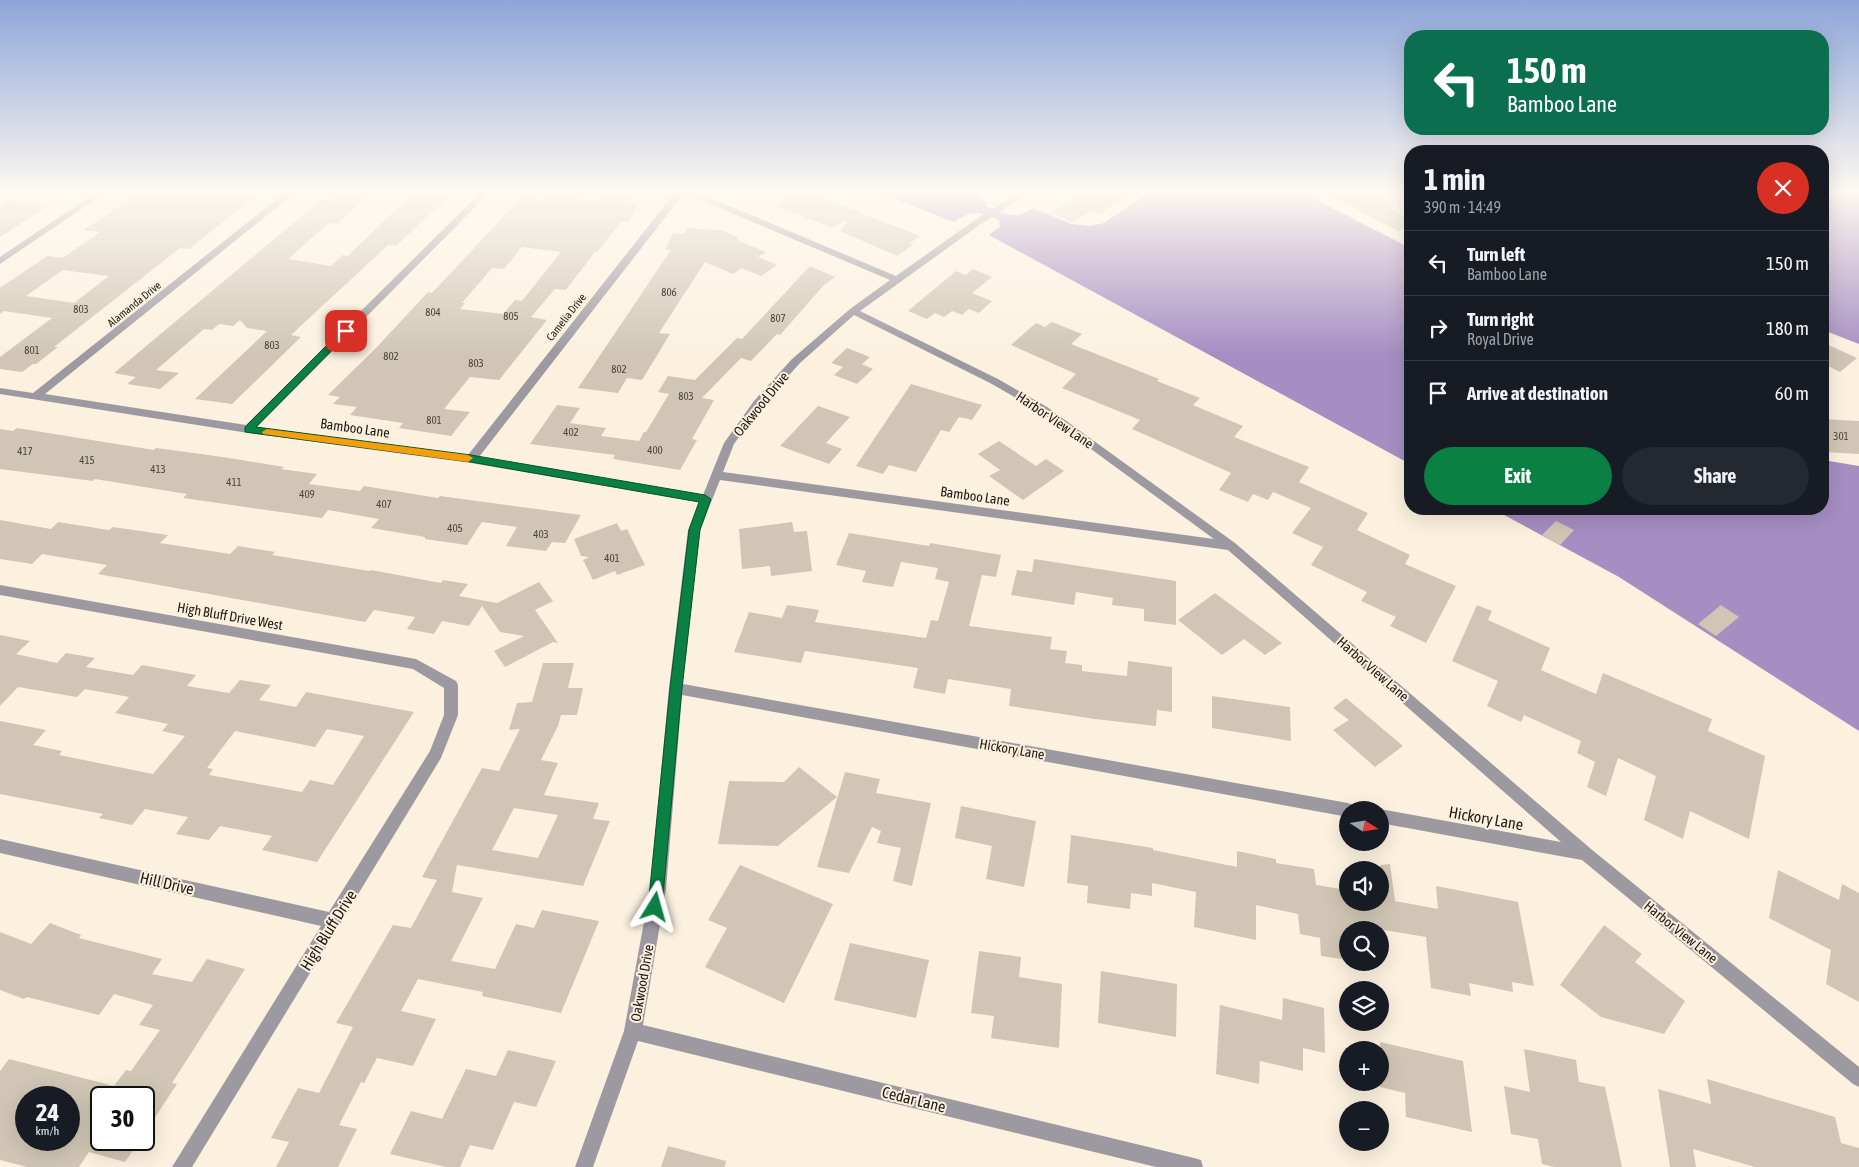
<!DOCTYPE html>
<html lang="en">
<head>
<meta charset="utf-8">
<style>
  :root { --surface:#171b24; --page:#242831; --text:#f1f3f6; --muted:#9ea1a6; --line:#363941; --accent:#0b8043 }
  body { margin:0; font-family:"Asap Condensed",sans-serif; background:var(--page); color:var(--text); height:100vh; display:flex; flex-direction:column; font-size:19px; white-space:nowrap }
  * { box-sizing:border-box; margin:0 }
  p { font-size:16px; color:var(--muted) }
  .icon { flex:none; width:28px; height:28px; fill:none; stroke:currentColor; stroke-width:2; stroke-linecap:round; stroke-linejoin:round }
  .map { position:relative; flex:1; overflow:hidden }
  .drawer { position:absolute; left:1404px; top:145px; width:425px; height:370px; display:flex; flex-direction:column; background:var(--surface); border-radius:20px; box-shadow:0 5px 20px #0002 }
  .drawer>* { flex:none }
  .hud { position:absolute; left:1404px; top:30px; width:425px; height:105px; border-radius:20px; box-shadow:0 5px 20px #0002; background:#0b6e4f; color:#fff; overflow:hidden }
  .needle { width:32px; rotate:102deg }
  .controls { position:absolute; left:1339px; top:801px; display:grid; gap:10px }
  .controls a { display:grid; place-items:center; width:50px; height:50px; border-radius:50%; background:var(--surface); box-shadow:0 5px 20px #0002; font-size:25px }
  .speed { position:absolute; left:15px; top:1086px; display:flex; gap:10px; font-size:25px; font-weight:700; text-align:center }
  .speed>* { display:grid; place-content:center; width:65px; height:65px; border-radius:50%; background:var(--surface); box-shadow:0 5px 20px #0002; line-height:1 }
  .speed small { font-size:12px; font-weight:400 }
  .speed .limit { border:2px solid #111; border-radius:8px; background:#fff; color:#111 }
  .pin { position:absolute; display:grid; place-items:center; width:42px; height:42px; color:#fff; margin:-21px; border-radius:10px; box-shadow:0 2px 8px #0006 }
  .me { position:absolute; width:55px; margin:-28px; rotate:8deg; stroke-linejoin:round; filter:drop-shadow(0 0 4px #0008) }
  .turn { display:flex; align-items:center; gap:18px; height:105px; padding:0 20px; font-size:22px }
  .turn .icon { width:65px; height:65px; stroke-width:2.5 }
  .turn b { display:block; font-size:35px; line-height:42px }
  .round { display:grid; place-items:center; flex:none; width:52px; height:52px; border-radius:26px; background:var(--page) }
  .headline { display:flex; align-items:center; justify-content:space-between; height:85px; padding:0 20px }
  h1 { font-size:30px; font-weight:700; line-height:38px }
  .button { display:flex; gap:10px; margin-top:auto; padding:10px 20px }
  .button a { flex:1; height:58px; border-radius:30px; background:var(--accent); color:#fff; font-size:20px; font-weight:700; line-height:58px; text-align:center }
  .button a+a { background:var(--page); color:var(--text) }
  ul { padding:0; list-style:none }
  li { display:flex; align-items:center; gap:15px; height:65px; padding:0 20px; border-top:1px solid var(--line) }
  li div { flex:1 }
  li b { display:block; font-size:19px }
  li em { font-style:normal }
  .map>svg:first-child { display:block }
  .water { fill:#a58ec2 }
  .building { fill:#d1c6b5; fill-rule:evenodd }
  .lines { fill:none; stroke-linecap:round; stroke-linejoin:round }
  .minor { fill:#9d99a1; fill-rule:evenodd }
  .route { fill:#0b8043; stroke:#07532c }
  .slow { fill:#f59e0b }
  .labels { text-anchor:middle; stroke-width:4; stroke-linejoin:round; paint-order:stroke }
  .number-label { font-size:11px; fill:#4b453c }
  .far-street-label { font-size:11px; fill:#1e1a14; stroke:#fcf1df }
  .street-label { font-size:14px; fill:#1e1a14; stroke:#fcf1df }
  .near-street-label { font-size:16px; fill:#1e1a14; stroke:#fcf1df }
</style>
</head>
<body>
<div class="map">
<svg width="1859" height="1167" viewBox="0 0 1859 1167">
  <rect width="100%" height="100%" fill="#fcf1df"/>
  <path class="water" d="M874,191H973L986,201V206C1006,214 1014,221 1033,208L1071,224L1090,226L1104,223L1151,191H1299L1410,248V464L989,235L1000,227L999,220C979,211 972,210 954,222Z
    M1823,191H1859V344L1823,330Z
    M1823,460L1859,466V731L1619,577L1493,509H1822Z"/>
  <path class="building" d="M141,191H222L257,195L189,249L180,248L54,347H58L36,364H33L22,372L0,369V357L52,318L4,311L0,314V288L47,256L63,258L100,232L84,230ZM63,270L109,276L74,303L26,296Z
    M604,191H625L621,197L632,198L628,203L639,204L629,221H622L597,252H595L566,290L555,289L531,317L547,320L499,380L470,377L444,409L470,412L451,436L399,428L403,423L350,415L357,407L333,404L340,397L328,395L376,348L428,292L432,293L522,197L546,200L549,196L598,201ZM522,247L561,252L522,301L515,300L503,314L460,309L465,303H462L492,268L504,269Z
    M799,191H804L920,236L909,244L913,245L897,256L840,231L847,223L845,220L833,228L775,206Z
    M1088,191H1132L1100,214L1092,211L1073,222L1050,213L1076,196L1079,197Z
    M1320,191H1367L1393,204L1395,206L1390,209L1410,219V225L1398,231Z
    M413,193L448,197L396,246L388,245L291,335L301,337L232,404L195,399L267,331L247,328L240,320L233,326L219,324L212,330L204,329L156,370L179,373L160,389L127,384L136,377L114,373L321,200L331,201L336,196L365,199L337,224L329,223L288,259L331,266L343,255L348,256Z
    M12,200L39,204L36,206L46,207L0,237V208Z
    M687,228L720,230L739,238L737,240L766,252L758,257L777,265L761,276L742,268L733,274L705,262L659,333L670,334L642,380L627,378L618,393L578,388L671,250H665L673,233L684,234Z
    M810,266L835,277L824,285L780,335L777,334L751,361L741,358L702,398L714,400L692,439L697,440L680,470L613,459L615,455L530,444L557,405L580,408L570,423L606,428L601,436L639,441L644,432H646L669,394L658,392L668,376L695,380L737,338L742,339Z
    M973,269L992,277L972,293L992,301L979,313L969,309L962,315L952,311L944,317L935,313L927,319L908,311L956,271L966,275Z
    M1052,322L1082,334L1071,344L1159,379L1157,381L1200,398L1193,405L1243,426L1234,437L1309,467L1299,482L1368,513L1357,530L1410,555L1405,564L1456,586L1426,643L1390,626L1396,617L1361,601L1367,592L1311,565L1323,547L1292,533L1311,508L1273,492L1268,500L1253,494L1248,502L1219,490L1231,473L1132,429L1140,420L1062,388L1076,374L1011,345L1036,323L1045,327Z
    M1822,342L1857,358L1840,372L1822,363Z
    M847,348L870,357L862,364L873,369L857,384L834,375L843,367L831,363Z
    M911,384L982,405L972,420L959,417L949,432L941,430L916,472L889,465L883,474L856,466Z
    M818,406L850,417L826,443L842,449L829,464L780,446Z
    M1822,419L1859,421V454L1826,452L1822,447Z
    M17,428L154,450L156,448L223,457L284,467L281,469L317,474L309,484L360,491L364,486L438,498L440,496L581,515L565,543L552,542L546,551L506,546L517,527L482,522L467,545L425,539V537L371,528L379,519L328,510L322,518L183,498L187,494L95,479L93,481L0,469V429L13,431Z
    M999,441L1036,466L1046,459L1064,471L1023,500L989,476L1000,470L978,454Z
    M0,520L51,529L58,522L109,530L113,527L168,535L160,543L230,554L238,546L275,552L272,555L369,571L371,570L441,583L443,580L468,584L459,596L497,603L539,582L553,601L535,610L558,643L553,642L505,667L494,651L524,636L500,632L482,606L469,626L442,621L434,634L407,629L415,617L374,610L365,622L98,574L107,565L42,554L32,564L0,559Z
    M1556,521L1574,530L1560,545L1542,535Z
    M792,522L794,532L807,531L812,571L771,576L770,566L742,569L739,529Z
    M617,523L621,531L627,529L645,565L617,575L615,571L593,580L583,560L589,557L581,556L574,539Z
    M849,533L929,546L930,543L1001,555L996,577L982,575L969,626L1052,637L1050,649L1067,651L1065,663L1082,665V671L1127,676L1128,661L1172,667V712L1157,710L1156,726L1095,719L1009,706L1011,689L948,679L945,694L913,688L918,668L805,651L801,663L734,652L749,612L782,618L787,605L819,610L815,622L926,638L931,620L938,621L949,582L935,579L938,568L901,562L893,587L862,582L866,571L836,565Z
    M1034,559L1176,581V625L1144,621V609L1112,605L1113,598L1076,592L1074,605L1011,595L1017,570L1032,572Z
    M1215,593L1282,643L1265,655L1244,639L1222,655L1178,620Z
    M1477,605L1492,611L1488,620L1550,648L1541,670L1596,694L1603,673L1712,719L1708,731L1765,756L1749,839L1690,811L1683,839L1644,820L1656,776L1618,758L1606,796L1587,787L1595,762L1577,753L1581,741L1524,715L1521,722L1487,706L1498,681L1452,661Z
    M1721,605L1739,617L1716,636L1698,624Z
    M0,635L30,641L16,654L57,663L66,653L95,658L86,667L133,675L142,665L196,675L187,686L229,693L240,680L271,685L259,700L296,707L306,692L414,712L317,862L262,850L272,836L220,826L209,840L176,834L188,817L145,809L132,825L99,818L103,814L0,794V721L46,730L33,745L62,751L59,755L153,774L185,736L162,731L168,724L115,713L129,697L85,689L77,697L18,687L0,706ZM327,729L364,736L333,785L310,780L302,792L209,775L213,769L207,768L235,731L315,747Z
    M543,663H574L568,688H583L577,715H561L558,726L541,760L558,763L544,795L599,803L593,819L610,821L583,886L457,865L452,892L483,898L451,961L495,969L516,924L534,928L542,910L599,921L561,1013L482,996L483,992L418,979L401,1011L436,1019L413,1066L377,1058L364,1083L361,1082L339,1125L357,1129L338,1167H276L289,1142L271,1138L298,1088L319,1093L353,1027L336,1023L393,925L411,928L437,880L422,877L482,768L499,771L520,729L509,730L517,703L532,702ZM514,808L558,815L538,858L492,850Z
    M1212,696L1290,707L1291,741L1212,728Z
    M1346,698L1403,746L1375,767L1333,730L1349,720L1333,708Z
    M799,767L837,797L778,846L718,844L729,781L784,782Z
    M845,772L880,779L876,793L931,803L912,886L893,881L901,848L877,843L881,831L872,827L849,873L817,867Z
    M961,806L1036,821L1024,887L986,879L992,846L955,838Z
    M1071,835L1153,848V850L1237,867V851L1276,859V863L1314,869L1316,885L1348,890V902H1380V865L1390,864L1395,901L1438,909L1436,886L1518,902L1534,986L1512,982L1513,992L1469,983L1471,996L1431,988L1426,937L1359,926V930H1348V942L1340,941L1342,959L1321,956L1320,938L1300,934L1298,914L1256,905V940L1194,927L1196,892L1152,883V896L1131,893L1130,909L1087,903L1088,886L1067,883Z
    M740,865L833,904L784,1003L705,967L727,928L708,920Z
    M1778,870L1839,900L1842,884L1859,893V1002L1826,984L1831,950L1769,918Z
    M50,923L81,935L79,938L162,959L152,974L192,982L207,959L245,969L172,1083L177,1084L144,1134V1098H101V1140H140L125,1162L89,1152L79,1167H27L0,1160V1071L9,1059L114,1086L126,1070L131,1071L160,1030L139,1025L153,1005L114,994L99,1015L27,997L24,999L0,990V932L31,944ZM26,1098H69V1140H26Z
    M1604,925L1642,954L1635,962L1685,1001L1664,1034L1601,1017L1560,985Z
    M850,943L929,960L916,1018L834,1000Z
    M979,951L1021,957L1019,977L1062,984L1059,1048L991,1038L994,1016L971,1013Z
    M1101,971L1177,984L1176,1037L1098,1023Z
    M1283,998L1324,1008L1325,1053L1303,1048V1071L1260,1061L1259,1084L1216,1074L1220,1005L1282,1020Z
    M1380,1042L1463,1061L1472,1132L1406,1117L1405,1093L1380,1087Z
    M1524,1049L1576,1060L1579,1082L1605,1087L1622,1167H1554L1542,1164L1538,1139L1511,1134L1504,1086L1530,1092Z
    M508,1050L556,1061L536,1107L514,1102L493,1150L470,1145L460,1167H446L390,1154L411,1111L442,1119L466,1069L496,1076Z
    M1707,1079L1835,1117L1841,1143L1859,1148V1167H1755L1693,1149L1696,1167H1670L1658,1089L1711,1104Z
    M668,1146L726,1161L725,1167H661Z"/>
  <g class="lines">
    <path class="minor" d="M98,191H108L0,264V257Z
      M287,191H297L45,394L246,425L482,191H491L257,427L468,455L676,191H694L896,276L975,220L1022,191H1032L981,224L860,311L998,379L1047,407L1235,543L1591,849L1859,1067V1087L1853,1084L1582,860L1380,823V810H1378L1380,809L1561,842L1228,550L720,480L700,530L683,684L1348,803L1353,805L1355,810H1348V817L682,695L666,889L643,1025L1194,1158L1201,1160L1203,1167H1156L638,1041L593,1167H575L624,1031L650,889L669,688L688,530L699,502L471,463L248,433L0,394V388L33,393ZM684,193L890,280L850,309L792,359L754,401L724,443L703,495L479,457ZM854,315L990,383L1039,411L1214,539L723,472L734,444L762,405L800,363Z
      M1401,191H1410V196Z
      M0,585L416,659L456,681L458,685V715L441,758L192,1167H172L321,926L0,853V839L329,912L430,751L444,715V688L413,669L0,595Z"/>
  </g>
  <linearGradient id="sky" x2="0" y2="1"><stop stop-color="#8da5d9"/><stop offset="0.54" stop-color="#fef9f1"/><stop offset="1" stop-color="#fef9f1" stop-opacity="0"/></linearGradient>
  <rect width="1859" height="355" fill="url(#sky)"/>
  <path class="route" d="M343,329H350L351,331L256,427L471,455L705,495L711,499L700,530L682,688L662,907L660,912L655,914L650,912L648,907L670,688L689,530L699,502L471,462L245,432V427Z"/>
  <path class="slow" d="M267,429L468,455L473,458L468,462L263,434L262,432Z"/>
  <g class="labels">
    <g class="number-label">
      <text x="669" y="296">806</text>
      <text x="81" y="313">803</text>
      <text x="433" y="316">804</text>
      <text x="511" y="320">805</text>
      <text x="778" y="322">807</text>
      <text x="272" y="349">803</text>
      <text x="32" y="354">801</text>
      <text x="391" y="360">802</text>
      <text x="476" y="367">803</text>
      <text x="619" y="373">802</text>
      <text x="686" y="400">803</text>
      <text x="434" y="424">801</text>
      <text x="571" y="436">402</text>
      <text x="1841" y="440">301</text>
      <text x="655" y="454">400</text>
      <text x="25" y="455">417</text>
      <text x="87" y="464">415</text>
      <text x="158" y="473">413</text>
      <text x="234" y="486">411</text>
      <text x="307" y="498">409</text>
      <text x="384" y="508">407</text>
      <text x="455" y="532">405</text>
      <text x="541" y="538">403</text>
      <text x="612" y="562">401</text>
    </g>
    <g class="far-street-label">
      <text transform="translate(134 304) rotate(-39)" y="4">Alamanda Drive</text>
      <text transform="translate(566 317) rotate(-52)" y="4">Camelia Drive</text>
    </g>
    <g class="street-label">
      <text transform="translate(761 404) rotate(-51)" y="5">Oakwood Drive</text>
      <text transform="translate(1055 420) rotate(34)" y="5">Harbor View Lane</text>
      <text transform="translate(355 428) rotate(8)" y="5">Bamboo Lane</text>
      <text transform="translate(975 496) rotate(8)" y="5">Bamboo Lane</text>
      <text transform="translate(230 616) rotate(10)" y="5">High Bluff Drive West</text>
      <text transform="translate(1373 669) rotate(41)" y="5">Harbor View Lane</text>
      <text transform="translate(1012 749) rotate(10)" y="5">Hickory Lane</text>
      <text transform="translate(1681 932) rotate(39)" y="5">Harbor View Lane</text>
      <text transform="translate(642 983) rotate(-80)" y="5">Oakwood Drive</text>
    </g>
    <g class="near-street-label">
      <text transform="translate(1486 818) rotate(10)" y="6">Hickory Lane</text>
      <text transform="translate(167 883) rotate(13)" y="6">Hill Drive</text>
      <text transform="translate(328 930) rotate(-58)" y="6">High Bluff Drive</text>
      <text transform="translate(914 1099) rotate(14)" y="6">Cedar Lane</text>
    </g>
  </g>
</svg>
<div class="controls">
<a><svg class="needle" viewBox="-14 -14 28 28"><path d="M0-13l5 13h-10z" fill="#e53935"/><path d="M0 13l5-13h-10z" fill="#9ea1a6"/></svg></a>
<a><svg class="icon" aria-label="sound" viewBox="0 0 24 24"><path d="M4 9h4l5-4v14l-5-4H4zM17 9q2 3 0 6"/></svg></a>
<a><svg class="icon" aria-label="search" viewBox="0 0 24 24"><circle cx="10" cy="10" r="6"/><path d="M15 15l6 6"/></svg></a>
<a><svg class="icon" aria-label="layers" viewBox="0 0 24 24"><path d="M12 4l9 5-9 5-9-5zM3 14l9 5 9-5"/></svg></a>
<a>+</a>
<a>−</a>
</div>
<div class="speed"><div>24<small>km/h</small></div><div class="limit">30</div></div>
<div class="pin" style="left:346px;top:331px;background:#d93025"><svg class="icon" aria-label="arrive" viewBox="0 0 24 24"><path d="M6 21V4h12l-3 4 3 4H6"/></svg></div>
<svg class="me" style="left:655px;top:907px" viewBox="-20 -20 40 40"><path d="M0-17L14 15 0 8-14 15z" fill="#0b8043" stroke="#fff" stroke-width="4"/></svg>
<div class="hud">
<div class="turn"><svg class="icon" aria-label="left" viewBox="0 0 24 24"><path d="M17 20v-9H6M10 6l-5 5 5 5"/></svg><div><b>150 m</b>Bamboo Lane</div></div>
</div>
<section class="drawer">
<div class="headline"><div><h1>1 min</h1><p>390 m · 14:49</p></div><a class="round" style="background:#d93025;color:#fff"><svg class="icon" aria-label="close" viewBox="0 0 24 24"><path d="M6 6l12 12M18 6L6 18"/></svg></a></div>
<ul>
<li><svg class="icon" aria-label="left" viewBox="0 0 24 24"><path d="M17 20v-9H6M10 6l-5 5 5 5"/></svg><div><b>Turn left</b><p>Bamboo Lane</p></div><em>150 m</em></li>
<li><svg class="icon" aria-label="right" viewBox="0 0 24 24"><path d="M7 20v-9h11M14 6l5 5-5 5"/></svg><div><b>Turn right</b><p>Royal Drive</p></div><em>180 m</em></li>
<li><svg class="icon" aria-label="arrive" viewBox="0 0 24 24"><path d="M6 21V4h12l-3 4 3 4H6"/></svg><div><b>Arrive at destination</b></div><em>60 m</em></li>
</ul>
<div class="button"><a>Exit</a><a>Share</a></div>
</section>
</div>
</body>
</html>
